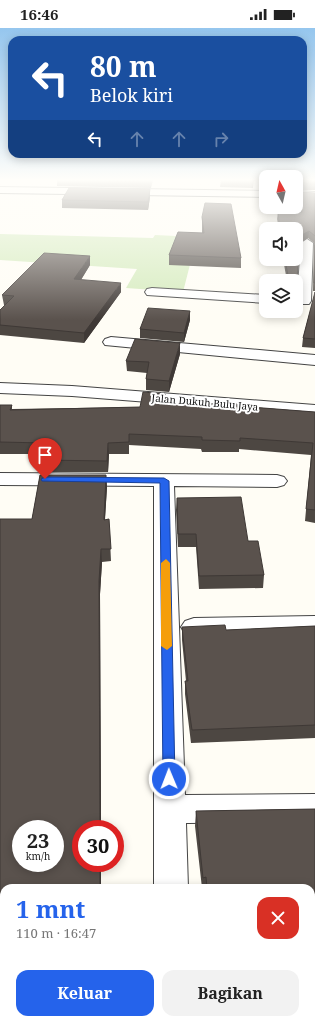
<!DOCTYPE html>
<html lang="id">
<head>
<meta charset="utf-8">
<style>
  :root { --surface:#fff; --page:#f2f2f2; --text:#222; --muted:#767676; --accent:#2563eb }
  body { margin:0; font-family:"Noto Serif",serif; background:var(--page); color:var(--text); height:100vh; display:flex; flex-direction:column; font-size:15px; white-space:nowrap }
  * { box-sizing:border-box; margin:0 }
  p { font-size:13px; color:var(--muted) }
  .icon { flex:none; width:22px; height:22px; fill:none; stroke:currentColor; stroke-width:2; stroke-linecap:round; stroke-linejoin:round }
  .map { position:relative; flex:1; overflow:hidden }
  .details { position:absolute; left:0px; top:856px; width:315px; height:140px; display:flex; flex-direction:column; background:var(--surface); border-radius:12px 12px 0 0; box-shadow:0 2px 10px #0003 }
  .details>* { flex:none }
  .banner { position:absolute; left:8px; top:8px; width:299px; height:122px; border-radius:12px; box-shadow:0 2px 10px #0003; background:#1a4fa0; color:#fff; overflow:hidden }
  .needle { width:26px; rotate:352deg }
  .buttons { position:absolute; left:259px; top:142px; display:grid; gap:8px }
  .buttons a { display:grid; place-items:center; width:44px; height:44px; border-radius:8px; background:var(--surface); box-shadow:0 2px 10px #0003; font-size:20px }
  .speed { position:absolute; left:12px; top:792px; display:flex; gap:8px; font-size:20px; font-weight:700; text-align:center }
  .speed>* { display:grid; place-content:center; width:52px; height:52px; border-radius:50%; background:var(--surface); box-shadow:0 2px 10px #0003; line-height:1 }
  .speed small { font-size:10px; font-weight:400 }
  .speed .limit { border:6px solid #d22; background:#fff; color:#111 }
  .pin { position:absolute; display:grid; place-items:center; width:34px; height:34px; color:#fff; margin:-41px -17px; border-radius:50% 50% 50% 0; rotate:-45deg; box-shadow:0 0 4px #0007 }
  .pin .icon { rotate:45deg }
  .me { position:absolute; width:44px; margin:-22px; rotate:359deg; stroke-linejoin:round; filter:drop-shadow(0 0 3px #0008) }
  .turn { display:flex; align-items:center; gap:14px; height:84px; padding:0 16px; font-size:18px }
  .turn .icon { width:52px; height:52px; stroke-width:2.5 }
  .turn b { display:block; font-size:28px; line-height:34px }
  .lanes { display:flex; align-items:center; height:38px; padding:0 16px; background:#0003; justify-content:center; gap:20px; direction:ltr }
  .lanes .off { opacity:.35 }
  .round { display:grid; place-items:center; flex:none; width:42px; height:42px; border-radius:12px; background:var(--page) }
  .headline { display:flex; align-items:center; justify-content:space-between; height:68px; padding:0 16px }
  h1 { font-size:24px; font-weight:700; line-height:30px; color:var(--accent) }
  .button { display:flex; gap:8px; margin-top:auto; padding:8px 16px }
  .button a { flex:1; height:46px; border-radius:12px; background:var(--accent); color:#fff; font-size:16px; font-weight:700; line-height:46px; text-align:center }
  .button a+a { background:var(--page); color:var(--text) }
  .status { display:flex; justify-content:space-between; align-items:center; height:28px; padding:0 20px; background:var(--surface); direction:ltr }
  .status svg { height:11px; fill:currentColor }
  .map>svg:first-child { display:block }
  .green { fill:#d5ebbd }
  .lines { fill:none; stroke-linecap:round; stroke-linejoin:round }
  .minor-casing { stroke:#444; stroke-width:2 }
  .minor { fill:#fff; fill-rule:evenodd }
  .wall { fill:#4d4742; fill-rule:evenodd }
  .shaded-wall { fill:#3f3936 }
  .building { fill:#5a524d; stroke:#3f3936; fill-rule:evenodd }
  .route { fill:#2563eb; stroke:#184099 }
  .slow { fill:#f59e0b }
  .labels { text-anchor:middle; stroke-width:4; stroke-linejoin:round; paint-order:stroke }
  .far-street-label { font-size:10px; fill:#111; stroke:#fff }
</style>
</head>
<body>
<div class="status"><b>16:46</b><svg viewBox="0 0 49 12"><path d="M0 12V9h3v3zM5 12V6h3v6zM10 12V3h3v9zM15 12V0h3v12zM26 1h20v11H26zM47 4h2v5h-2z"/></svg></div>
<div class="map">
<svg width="315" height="996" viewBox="0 0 315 996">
  <rect width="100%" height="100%" fill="#fffdf5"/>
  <path class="green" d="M0,206L153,210L155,207L197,209L183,264L126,260L137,241L0,232Z"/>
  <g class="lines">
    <defs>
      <path id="minor" d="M0,159L266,163V169L0,165Z
        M296,163L315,164V170L296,169Z
        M307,211L313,215L311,273L309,276H299L297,273L301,215Z
        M152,260L266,267V275L147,267L145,264L147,261Z
        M111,309L315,327V337L105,317L103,314L105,311Z
        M0,355L72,358L315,377V387L72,368L0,365Z
        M0,445L277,447L284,449L287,453L284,457L277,459L174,458L185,767L315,766V794L186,795L188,860H154V458L0,457Z
        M315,588V606L194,608L185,605L181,599L185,593L194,590Z
        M153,992H193V996H153Z"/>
    </defs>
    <use href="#minor" class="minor-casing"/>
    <use href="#minor" class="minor"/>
  </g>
  <path class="wall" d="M57,152H153L151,160L57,158Z
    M221,152H254L253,160L220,159Z
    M298,152H315V162H298Z
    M300,164L315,165V263H313L314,215L308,210L300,215L296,262V253H287L283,231H296V201H279L277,191L278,184H300L299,171Z
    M150,169L148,182L62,180V172Z
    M202,189L241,230V240L169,237V227L202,205Z
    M90,237L81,252L121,264L84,315L0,307V282L5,277H4L2,267Z
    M315,264V320L302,319L303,310Z
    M190,283V292L184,314L140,310V301Z
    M180,326L169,364L146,362V351L147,345L127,343L126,333Z
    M165,375L237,378L315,384V495L305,493L311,427L239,421V424H202L201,421L129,417V426H109L108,444H43L42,432L43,426H0V377H12V381L140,379Z
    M40,447H106L107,459L105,492L109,491L111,533L102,534L100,566L101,801H81V835H101V860H4V992H102V996H0V491H32ZM21,801H55V835H21Z
    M177,470L248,513L264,547L263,560L199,561L196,519H178L176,482Z
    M315,598V710L191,715L185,666V653H186L182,612V599L226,602Z
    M315,781V967H311V860H202L195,798L196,783Z"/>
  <path class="shaded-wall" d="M150,161V169L148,182V174Z
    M309,203L308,210L300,215V208Z
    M90,228V237L75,261L74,251Z
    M121,255V264L84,315V305Z
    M190,283V292L184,314V305Z
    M180,315V326L169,364V353Z
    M165,366V377L163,375Z
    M108,415L109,426L108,444L107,433Z
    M106,447L107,459L104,504V492Z
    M101,521L102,534L100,566L101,801H100L99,553Z
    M100,835H101V860H100Z"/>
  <path class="building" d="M57,152H152L151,154Z
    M226,152H254V153Z
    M299,152H315V156L299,155Z
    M69,160L150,161L148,174L62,172Z
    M300,164L315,165V208L309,203L300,208L297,254H296V253H289L285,231H296V201H280L278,184H302Z
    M205,175L231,176L241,230L169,227L178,204L204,205L202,189Z
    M315,217V255H314Z
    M44,225L90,228L74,251L121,255L84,305L0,297V282L14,268L2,267Z
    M315,264V311L303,310Z
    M148,280L190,283L184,305L140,301Z
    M135,311L180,315L169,353L146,351L149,334L126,333Z
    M143,364L165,366L163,375L237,376V378L315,384V482L306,481L313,415L240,410V413L202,412V409L129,406V414L108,415L107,433L42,432L45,415L0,414V377H12L10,382L140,379Z
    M40,447H106L104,492L109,491L111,521H101L99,553L100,801H81V835H100V860H4V992H101V996H0V491H32ZM21,801H55V835H21Z
    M241,469L248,513H258L264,547L199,548L196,506H178L177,470Z
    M225,597L226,602L315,598V697L192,702L185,653H188L182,599Z
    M315,781V954H311V860H207L206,849L203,850L196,783Z"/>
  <linearGradient id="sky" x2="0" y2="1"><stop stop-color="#95c6ee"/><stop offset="0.52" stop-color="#fffefa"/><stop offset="1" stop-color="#fffefa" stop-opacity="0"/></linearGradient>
  <rect width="315" height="292" fill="url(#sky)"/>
  <path class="route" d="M45,449L164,450L169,453L175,751L174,755L169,756L164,755L163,751L160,455L42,453L41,451Z"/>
  <path class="slow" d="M166,531L170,535L172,618L167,622L161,618V535Z"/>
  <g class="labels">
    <g class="far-street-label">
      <text transform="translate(205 374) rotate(5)" y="4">Jalan Dukuh Bulu Jaya</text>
    </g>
  </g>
</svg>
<div class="buttons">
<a><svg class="needle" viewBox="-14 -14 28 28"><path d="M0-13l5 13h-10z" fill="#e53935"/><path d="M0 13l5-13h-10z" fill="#767676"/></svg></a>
<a><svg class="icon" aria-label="sound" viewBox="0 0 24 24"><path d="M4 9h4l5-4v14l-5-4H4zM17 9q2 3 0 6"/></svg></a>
<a><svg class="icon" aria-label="layers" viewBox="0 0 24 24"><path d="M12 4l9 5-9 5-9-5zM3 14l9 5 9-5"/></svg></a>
</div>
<div class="speed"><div>23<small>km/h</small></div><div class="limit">30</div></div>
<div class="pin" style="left:45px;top:451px;background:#d93025"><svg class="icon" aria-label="arrive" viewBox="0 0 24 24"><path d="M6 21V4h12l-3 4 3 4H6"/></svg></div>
<svg class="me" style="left:169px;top:751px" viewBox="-20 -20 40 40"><circle r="17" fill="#2563eb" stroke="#fff" stroke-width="3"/><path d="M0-11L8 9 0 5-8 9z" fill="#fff"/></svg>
<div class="banner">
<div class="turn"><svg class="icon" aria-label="left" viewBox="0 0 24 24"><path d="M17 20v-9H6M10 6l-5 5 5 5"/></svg><div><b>80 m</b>Belok kiri</div></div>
<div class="lanes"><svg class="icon" aria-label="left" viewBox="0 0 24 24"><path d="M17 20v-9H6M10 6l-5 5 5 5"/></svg><svg class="icon off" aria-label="ahead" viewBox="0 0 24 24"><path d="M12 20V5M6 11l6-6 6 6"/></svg><svg class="icon off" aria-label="ahead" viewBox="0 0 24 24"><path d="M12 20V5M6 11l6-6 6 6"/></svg><svg class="icon off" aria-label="right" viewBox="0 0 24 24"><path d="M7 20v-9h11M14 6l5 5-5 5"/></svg></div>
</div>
<section class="details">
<div class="headline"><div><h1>1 mnt</h1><p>110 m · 16:47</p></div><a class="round" style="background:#d93025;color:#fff"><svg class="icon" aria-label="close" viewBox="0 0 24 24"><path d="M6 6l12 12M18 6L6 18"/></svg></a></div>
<div class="button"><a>Keluar</a><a>Bagikan</a></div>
</section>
</div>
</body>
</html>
